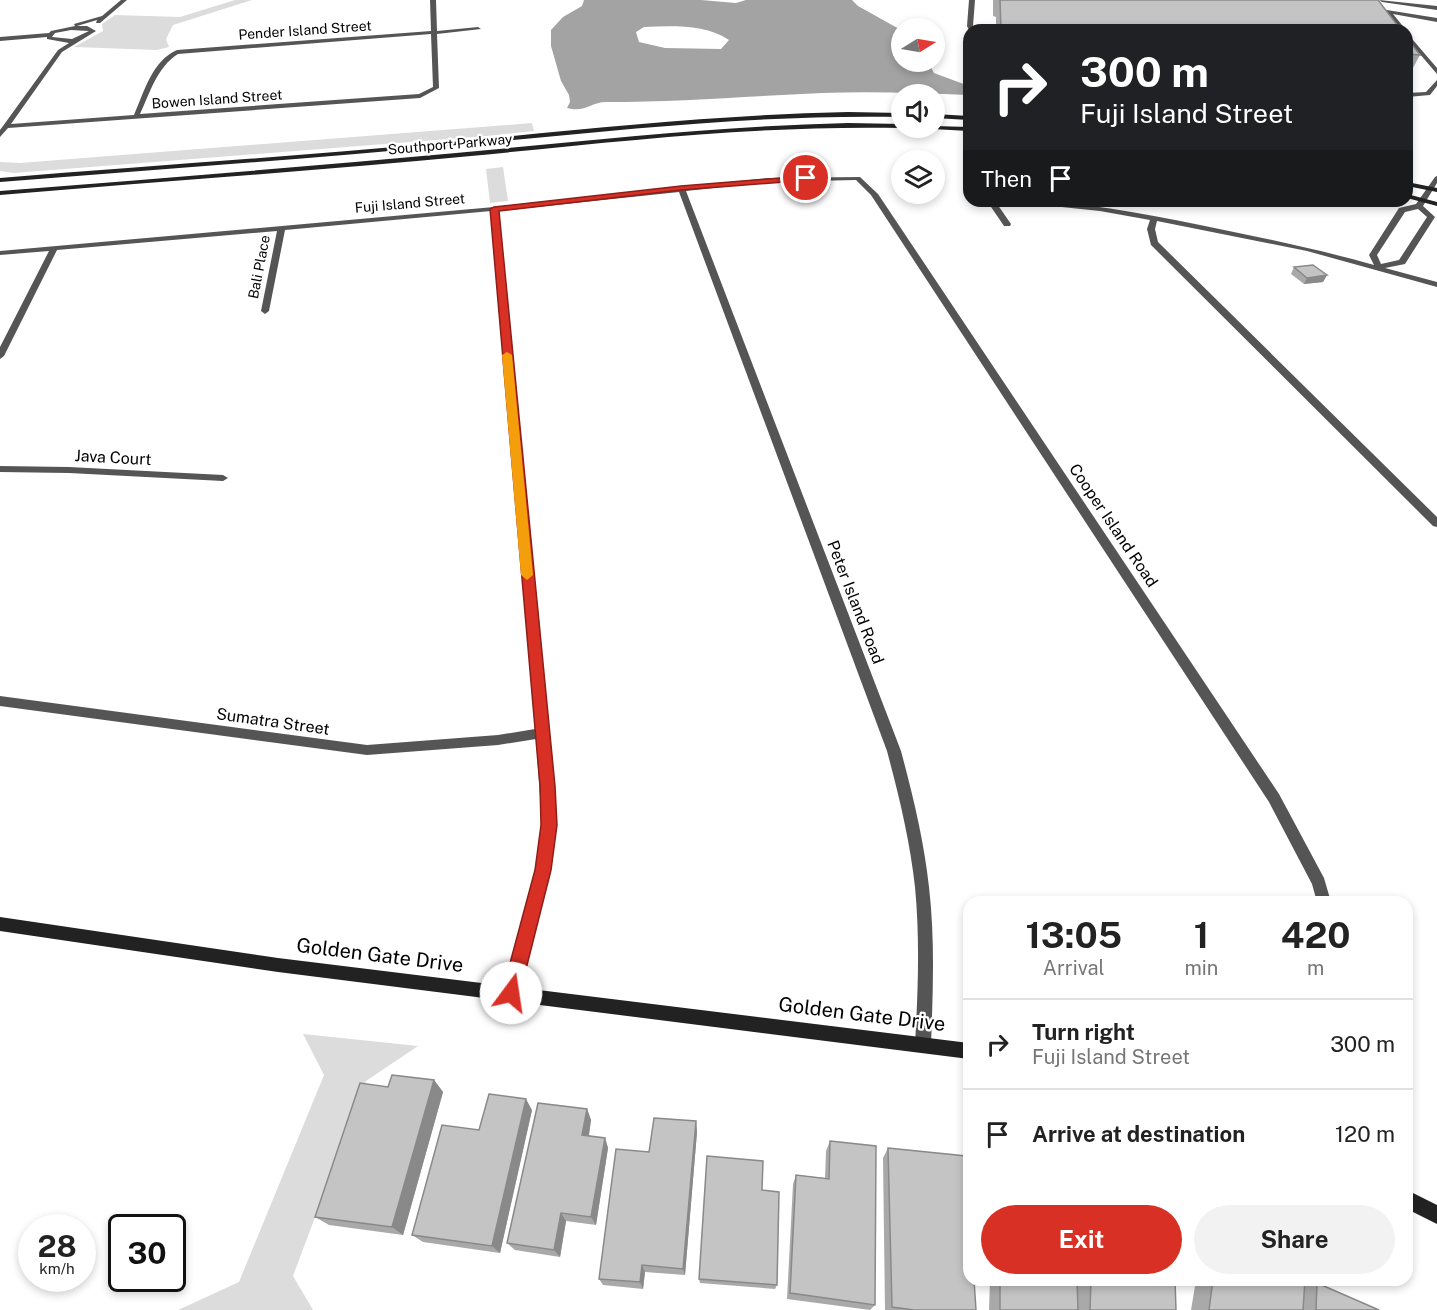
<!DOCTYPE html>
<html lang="en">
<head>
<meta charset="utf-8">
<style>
  :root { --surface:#fff; --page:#f2f2f2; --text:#222; --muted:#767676; --line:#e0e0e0; --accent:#d93025 }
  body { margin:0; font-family:"Public Sans",sans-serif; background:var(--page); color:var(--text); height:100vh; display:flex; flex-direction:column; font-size:22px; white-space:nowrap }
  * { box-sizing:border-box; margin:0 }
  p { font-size:20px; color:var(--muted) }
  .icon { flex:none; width:33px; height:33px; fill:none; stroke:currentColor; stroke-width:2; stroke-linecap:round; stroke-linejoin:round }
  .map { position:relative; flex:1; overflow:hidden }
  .details { position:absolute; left:963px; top:896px; width:450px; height:390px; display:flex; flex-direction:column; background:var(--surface); border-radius:18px; box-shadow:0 3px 9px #0003 }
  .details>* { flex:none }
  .banner { position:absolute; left:963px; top:24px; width:450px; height:183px; border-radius:18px; box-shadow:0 3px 9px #0003; background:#202124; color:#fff; overflow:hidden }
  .needle { width:39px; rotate:79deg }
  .tools { position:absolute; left:891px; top:18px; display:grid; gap:12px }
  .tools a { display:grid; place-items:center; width:54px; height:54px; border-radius:50%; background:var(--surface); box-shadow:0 3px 9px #0003; font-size:30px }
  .speed { position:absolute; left:18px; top:1214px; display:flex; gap:12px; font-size:30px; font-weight:700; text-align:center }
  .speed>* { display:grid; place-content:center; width:78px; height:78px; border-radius:50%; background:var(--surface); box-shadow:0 3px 9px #0003; line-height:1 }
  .speed small { font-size:15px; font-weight:400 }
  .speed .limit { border:3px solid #111; border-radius:9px; background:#fff; color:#111 }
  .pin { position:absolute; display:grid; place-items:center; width:51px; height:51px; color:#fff; margin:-26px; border:3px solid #fff; border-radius:50%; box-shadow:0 2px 6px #0007 }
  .me { position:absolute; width:66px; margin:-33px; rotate:14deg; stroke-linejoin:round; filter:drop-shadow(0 0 4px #0008) }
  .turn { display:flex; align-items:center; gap:21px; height:126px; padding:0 18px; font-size:27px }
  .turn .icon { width:78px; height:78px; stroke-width:2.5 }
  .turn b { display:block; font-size:42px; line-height:51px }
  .then { display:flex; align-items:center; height:57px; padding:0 18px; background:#0003; gap:12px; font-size:22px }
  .eta { display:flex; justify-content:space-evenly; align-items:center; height:102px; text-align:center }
  .eta b { font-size:36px; font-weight:700; line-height:42px }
  .action { display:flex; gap:12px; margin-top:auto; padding:12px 18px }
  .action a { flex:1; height:69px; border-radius:36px; background:var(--accent); color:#fff; font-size:24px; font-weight:700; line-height:69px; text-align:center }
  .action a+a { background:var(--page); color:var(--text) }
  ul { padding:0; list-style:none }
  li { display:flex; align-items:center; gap:18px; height:90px; padding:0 18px; border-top:2px solid var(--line) }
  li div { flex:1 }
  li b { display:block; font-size:22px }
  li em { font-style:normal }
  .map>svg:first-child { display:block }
  .green { fill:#dcdcdc }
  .water { fill:#a3a3a3; fill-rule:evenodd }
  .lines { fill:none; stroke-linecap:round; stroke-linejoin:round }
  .lane { fill:#555; fill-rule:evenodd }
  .street { fill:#555; fill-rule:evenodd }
  .secondary { fill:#222; fill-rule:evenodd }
  .wall { fill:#a9a9a9 }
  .shaded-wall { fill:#898989 }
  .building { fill:#c4c4c4; stroke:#898989; stroke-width:1.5 }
  .route { fill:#d93025; stroke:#8d1f18; stroke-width:1.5 }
  .slow { fill:#f59e0b }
  .labels { text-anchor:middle; stroke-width:4.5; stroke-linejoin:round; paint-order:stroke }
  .far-street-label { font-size:14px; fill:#000; stroke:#fff }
  .street-label { font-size:16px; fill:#000; stroke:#fff }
  .near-street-label { font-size:20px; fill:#000; stroke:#fff }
</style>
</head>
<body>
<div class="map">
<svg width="1437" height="1310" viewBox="0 0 1437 1310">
  <rect width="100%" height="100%" fill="#fff"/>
  <path class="green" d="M235,0H252L173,25L166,39L169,47L157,50L74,47L103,31L102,24L115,15L180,17Z
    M532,123L534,131L487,136L14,173L0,171V162L20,163Z
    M503,167L508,201L490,203L486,169Z
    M303,1034L418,1046L366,1081L293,1276L313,1310H178L239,1282L324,1075Z"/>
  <path class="water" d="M584,0H701L736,3L746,0H852L858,6L901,30L902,62H928L934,73L969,86V95C920,93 871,91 822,93C750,96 678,102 606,102C591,102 585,113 567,108L570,102L569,95L561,81L551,46V30L563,17L582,6ZM644,27C672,26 705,24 729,40L721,49L665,48L639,42L636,32Z"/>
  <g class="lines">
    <path class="lane" d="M969,0H975L973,26L975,30H969L967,26Z
      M1379,0L1437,6V10L1382,2Z
      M1368,7L1437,18V22L1393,14L1406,30H1400L1386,12L1368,9Z
      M1407,33L1437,68V74L1407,39Z
      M1437,80V86L1430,95L1407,97V93L1426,92Z
      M987,201H995L1011,224L1010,226H1004Z"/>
    <path class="street" d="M121,0H127L100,23H96L97,20L77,26H87L96,31L62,52L11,124L134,115C144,92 152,61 177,50L431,31L430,0H436L437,31L478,27L481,29L437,34L439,88L420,98L8,128L0,137V130L3,126L58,50L69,43L47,39V37L0,41V37L49,33L51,31L75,26L74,24L102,16ZM71,30L89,31L72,39L52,37L55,33ZM431,34L433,87L419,94L140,114C150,93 157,67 178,54Z
      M1437,176V183L1423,206L1435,217L1405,264L1385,268L1437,282V287L1307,251L1157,221L1155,229L1158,242L1437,517V527L1433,526L1151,245L1147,229L1150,220L1100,211L1023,203L1019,201C1080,201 1141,213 1200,225C1259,237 1317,249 1374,265L1369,255L1399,208L1416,204L1435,177ZM1418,209L1427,217L1399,260L1381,264L1377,255L1405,212Z
      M860,177L878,194L1279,794L1324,878L1331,902H1317L1312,884L1269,802L871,195L856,180L768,182L686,191L901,751C913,796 924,841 929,887C935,939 933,992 931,1044L929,1050L923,1052L917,1050L915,1044C918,992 920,939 915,887C910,841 899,796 887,751L679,192L498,211L556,825L550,870L517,998L511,1001L505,998L503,993L536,870L542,825L536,739L498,745L367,755L0,706V696L367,745L498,735L535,729L491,211L285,230L269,311L265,314L261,311L277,231L57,250L4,356L0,359V347L49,251L0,255V251L494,207L768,178Z
      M0,466L69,467L223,475L228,478L223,481L69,473L0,472Z"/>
    <path class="secondary" d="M848,112L902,113V117C753,114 606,132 457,145C305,159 152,170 0,182V178C143,166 286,157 429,144C568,131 708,115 848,112Z
      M934,114L969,116V120L934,118Z
      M848,123L902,124V128H904H902C757,125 615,142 471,156C314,171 157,182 0,195V191C152,179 304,167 456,153C586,141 717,126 848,123Z
      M934,126L969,127V131L932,129L931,128Z
      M1407,182L1437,188V192L1407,186Z
      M1407,194L1437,202V206L1407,198Z
      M0,917L278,958L969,1043V1059L278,972L0,931Z
      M1407,1190L1437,1205V1224L1407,1209Z"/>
  </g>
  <path class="wall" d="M993,0H1371L1401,30H996V17L993,16Z
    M1407,38L1420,55L1409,75H1407Z
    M1294,267L1327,275L1323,282L1304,284L1291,274Z
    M434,1080L443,1092L403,1235L329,1225L315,1217L388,1087Z
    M587,1109L591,1120L589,1136L605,1138L608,1148L596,1225L566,1221L560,1257L515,1250L507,1243Z
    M532,1110L500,1253L423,1242L412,1235L479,1130Z
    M696,1121L697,1132L685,1275L645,1272L643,1289L603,1285L599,1279L649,1152Z
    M830,1141L875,1305L870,1310L787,1299L793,1184L796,1175L825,1178L826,1151Z
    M888,1148L976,1310H885L883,1158Z
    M762,1190L777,1285L775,1289L700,1283L699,1279Z
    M990,1280H1077V1287L1078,1280H1175L1176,1310H989Z
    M1196,1280H1305V1286L1317,1283L1379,1310H1191Z"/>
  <path class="shaded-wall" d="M1327,275L1323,282L1304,284L1307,278Z
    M434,1080L443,1092L403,1235L392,1227Z
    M526,1099L532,1110L500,1253L492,1246Z
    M587,1109L591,1120L587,1146L582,1135Z
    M696,1121L697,1132L685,1275L683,1269Z
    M605,1138L608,1148L596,1225L591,1217Z
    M561,1213L566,1221L560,1257L554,1250Z
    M642,1265L645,1272L643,1289L640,1282Z"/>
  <path class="building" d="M1000,0H1378L1401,30H1022L1001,29Z
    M1407,38L1420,55L1407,54Z
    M1313,265L1327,275L1307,278L1294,267Z
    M392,1075L434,1080L392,1227L315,1217L360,1083L388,1087Z
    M489,1094L526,1099L492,1246L412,1235L442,1125L479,1130Z
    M538,1103L587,1109L582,1135L605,1138L591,1217L561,1213L554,1250L507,1243Z
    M654,1118L696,1121L683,1269L642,1265L640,1282L599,1279L616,1149L649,1152Z
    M830,1141L876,1146L875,1305L790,1293L796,1175L829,1179Z
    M888,1148L966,1156L969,1202V1280H974L976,1310H914L892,1307Z
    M707,1156L763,1161L762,1190L779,1192L777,1285L699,1279Z
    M1000,1280H1077L1078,1310H1000Z
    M1091,1280H1175L1176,1310H1090Z
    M1213,1280H1305L1303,1310H1209Z
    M1317,1283L1379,1310H1316Z"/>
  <path class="route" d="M806,176L809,177V180L681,190L499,211L555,786L557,825L551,870L520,993L517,1000L511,1002L505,1000L502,993L535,870L541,825L540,786L490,209L494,207L681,186Z"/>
  <path class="slow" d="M507,352L512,355L533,575L527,580L521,575L502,355Z"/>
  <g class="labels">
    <g class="far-street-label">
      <text transform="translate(305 30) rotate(-4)" y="5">Pender Island Street</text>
      <text transform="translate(217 99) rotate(-4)" y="5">Bowen Island Street</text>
      <text transform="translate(450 144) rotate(-5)" y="5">Southport Parkway</text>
      <text transform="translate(410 203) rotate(-5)" y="5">Fuji Island Street</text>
      <text transform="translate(259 267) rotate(-79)" y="5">Bali Place</text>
    </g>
    <g class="street-label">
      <text transform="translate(113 457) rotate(3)" y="6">Java Court</text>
      <text transform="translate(1114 525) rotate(56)" y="6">Cooper Island Road</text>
      <text transform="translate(856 602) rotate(69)" y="6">Peter Island Road</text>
      <text transform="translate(273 721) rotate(8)" y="6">Sumatra Street</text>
    </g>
    <g class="near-street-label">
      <text transform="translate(380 955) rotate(7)" y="7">Golden Gate Drive</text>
      <text transform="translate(862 1014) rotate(7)" y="7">Golden Gate Drive</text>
    </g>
  </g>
</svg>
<div class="tools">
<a><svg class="needle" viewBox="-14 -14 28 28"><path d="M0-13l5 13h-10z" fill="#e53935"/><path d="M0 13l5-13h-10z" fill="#767676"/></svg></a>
<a><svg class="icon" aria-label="sound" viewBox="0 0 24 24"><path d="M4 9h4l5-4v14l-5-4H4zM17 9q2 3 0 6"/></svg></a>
<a><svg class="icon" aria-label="layers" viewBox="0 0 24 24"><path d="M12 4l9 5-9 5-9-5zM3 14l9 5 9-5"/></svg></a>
</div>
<div class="speed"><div>28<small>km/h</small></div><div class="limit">30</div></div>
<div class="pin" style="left:806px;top:178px;background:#d93025"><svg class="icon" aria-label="arrive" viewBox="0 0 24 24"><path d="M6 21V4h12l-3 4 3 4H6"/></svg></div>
<svg class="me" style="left:511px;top:993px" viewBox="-20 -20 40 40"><circle r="19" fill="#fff"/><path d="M0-13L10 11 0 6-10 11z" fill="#d93025"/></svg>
<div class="banner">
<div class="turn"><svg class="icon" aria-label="right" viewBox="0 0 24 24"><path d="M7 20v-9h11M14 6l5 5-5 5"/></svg><div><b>300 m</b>Fuji Island Street</div></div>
<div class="then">Then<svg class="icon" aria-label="arrive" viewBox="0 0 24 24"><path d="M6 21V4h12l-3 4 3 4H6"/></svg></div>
</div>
<section class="details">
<div class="eta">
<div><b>13:05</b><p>Arrival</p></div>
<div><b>1</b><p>min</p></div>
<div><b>420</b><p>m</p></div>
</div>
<ul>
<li><svg class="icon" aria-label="right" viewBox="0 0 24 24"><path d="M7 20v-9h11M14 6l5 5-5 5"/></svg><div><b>Turn right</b><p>Fuji Island Street</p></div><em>300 m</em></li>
<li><svg class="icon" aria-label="arrive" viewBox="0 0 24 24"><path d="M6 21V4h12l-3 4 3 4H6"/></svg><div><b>Arrive at destination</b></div><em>120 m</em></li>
</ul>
<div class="action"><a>Exit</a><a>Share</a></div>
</section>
</div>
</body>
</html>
